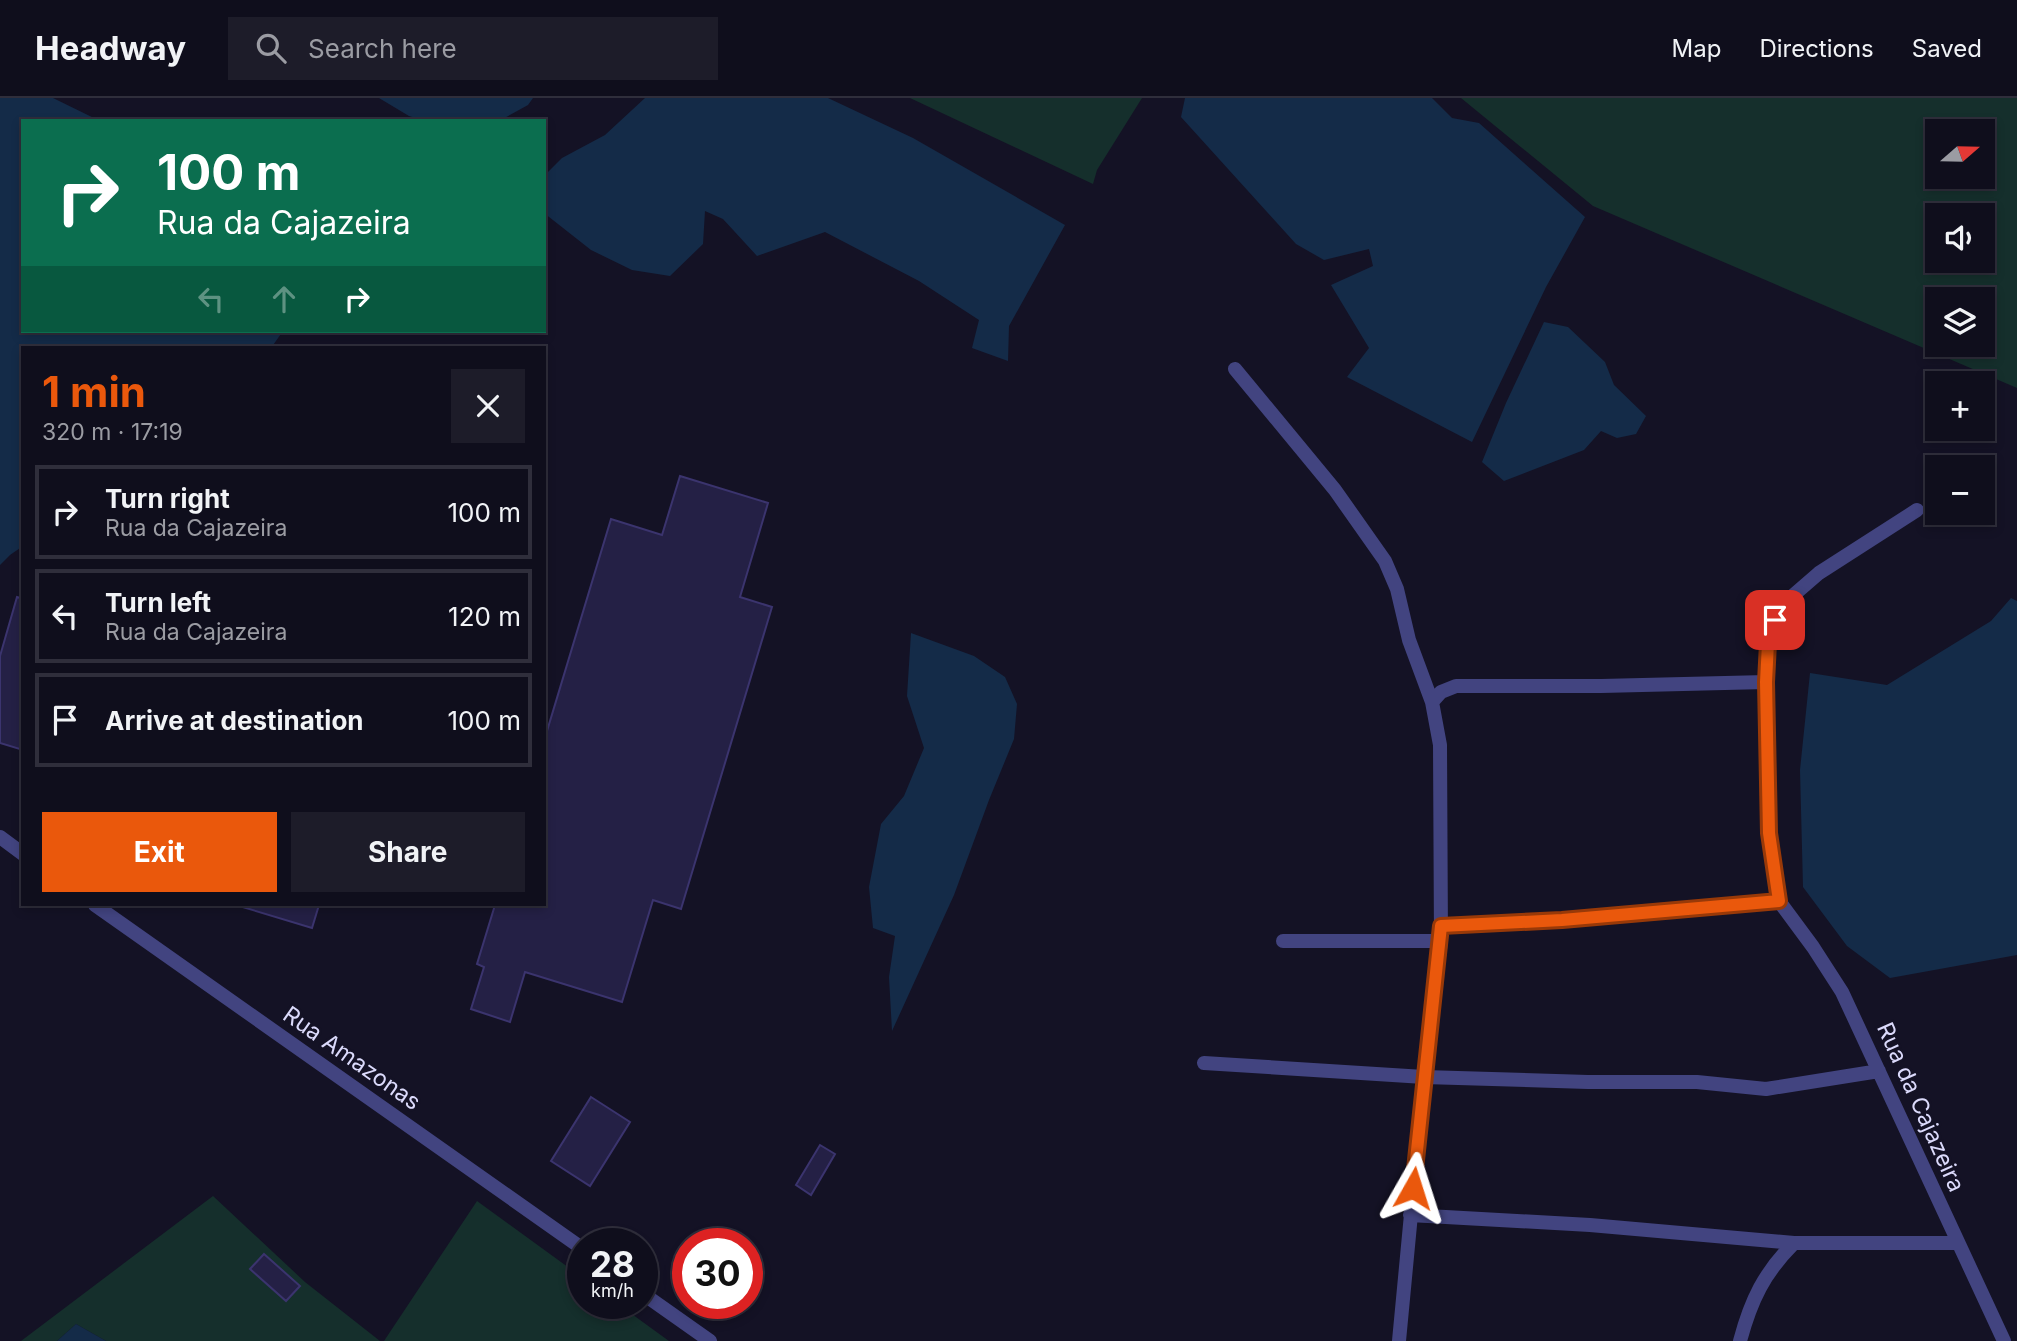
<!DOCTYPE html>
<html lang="en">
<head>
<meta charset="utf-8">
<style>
  :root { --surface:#0f0e1c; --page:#1d1c29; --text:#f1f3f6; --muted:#9b9ca3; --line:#2f2e3b; --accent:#ea580c }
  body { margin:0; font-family:Inter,sans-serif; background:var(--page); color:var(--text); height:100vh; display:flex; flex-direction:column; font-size:26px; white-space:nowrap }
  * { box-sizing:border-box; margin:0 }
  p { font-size:23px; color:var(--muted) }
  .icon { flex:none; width:38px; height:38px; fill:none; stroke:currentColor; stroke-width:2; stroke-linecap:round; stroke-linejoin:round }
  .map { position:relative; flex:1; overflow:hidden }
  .side { position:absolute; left:21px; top:248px; width:525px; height:560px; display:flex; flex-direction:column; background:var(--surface); border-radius:0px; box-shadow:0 4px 10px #0003,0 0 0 2px var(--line) }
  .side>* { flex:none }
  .hud { position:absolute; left:21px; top:21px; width:525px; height:214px; border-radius:0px; box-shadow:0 4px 10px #0003,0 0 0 2px var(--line); background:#0b6e4f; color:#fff; overflow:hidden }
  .needle { width:46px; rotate:70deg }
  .controls { position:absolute; left:1925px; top:21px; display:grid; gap:14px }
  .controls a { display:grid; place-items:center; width:70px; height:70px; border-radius:0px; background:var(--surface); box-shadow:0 4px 10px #0003,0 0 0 2px var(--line); font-size:35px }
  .speed { position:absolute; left:567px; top:1130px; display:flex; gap:14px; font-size:35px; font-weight:700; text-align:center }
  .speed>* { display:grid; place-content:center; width:91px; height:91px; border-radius:50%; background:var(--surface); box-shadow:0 4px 10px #0003,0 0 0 2px var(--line); line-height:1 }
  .speed small { font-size:18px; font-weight:400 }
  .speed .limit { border:10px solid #d22; background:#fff; color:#111 }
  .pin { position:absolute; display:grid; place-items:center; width:60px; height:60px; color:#fff; margin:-30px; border-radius:14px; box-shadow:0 4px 10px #0006 }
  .me { position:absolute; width:77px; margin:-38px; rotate:6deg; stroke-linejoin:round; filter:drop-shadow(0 0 5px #0008) }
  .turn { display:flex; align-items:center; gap:24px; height:147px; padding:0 21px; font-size:32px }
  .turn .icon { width:91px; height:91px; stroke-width:2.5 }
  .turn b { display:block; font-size:49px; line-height:60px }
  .lanes { display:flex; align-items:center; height:66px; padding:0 21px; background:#0003; justify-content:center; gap:35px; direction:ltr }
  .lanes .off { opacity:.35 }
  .round { display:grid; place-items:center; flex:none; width:74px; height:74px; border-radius:0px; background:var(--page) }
  .summary { display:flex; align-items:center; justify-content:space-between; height:119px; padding:0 21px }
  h1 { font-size:42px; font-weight:700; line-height:52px; color:var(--accent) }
  .primary-button { display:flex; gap:14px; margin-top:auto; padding:14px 21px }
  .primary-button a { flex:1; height:80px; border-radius:0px; background:var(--accent); color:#fff; font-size:28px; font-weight:700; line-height:80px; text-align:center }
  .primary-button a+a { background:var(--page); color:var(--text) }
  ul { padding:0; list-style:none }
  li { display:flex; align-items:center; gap:21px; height:94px; margin:0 14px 10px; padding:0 7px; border:4px solid var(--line); border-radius:0px }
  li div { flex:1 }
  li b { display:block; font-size:26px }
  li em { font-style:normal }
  header { display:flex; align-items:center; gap:42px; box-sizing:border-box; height:98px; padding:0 35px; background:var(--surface); border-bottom:2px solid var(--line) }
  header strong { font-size:33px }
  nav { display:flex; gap:38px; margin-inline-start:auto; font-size:24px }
  .search { width:490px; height:63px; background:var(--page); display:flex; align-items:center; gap:18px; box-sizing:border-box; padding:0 24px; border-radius:0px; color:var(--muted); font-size:26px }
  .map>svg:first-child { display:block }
  .green { fill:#152f2c; fill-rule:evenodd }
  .water { fill:#142b48 }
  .building { fill:#242045; stroke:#3b346e; stroke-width:2 }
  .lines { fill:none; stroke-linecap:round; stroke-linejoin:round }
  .minor { stroke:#424480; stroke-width:14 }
  .route-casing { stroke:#983908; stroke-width:18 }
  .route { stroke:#ea580c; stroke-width:12 }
  .labels { text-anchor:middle; stroke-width:5; stroke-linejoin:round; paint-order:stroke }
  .street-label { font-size:23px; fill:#dbdafb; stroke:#141225 }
</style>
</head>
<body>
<header>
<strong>Headway</strong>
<div class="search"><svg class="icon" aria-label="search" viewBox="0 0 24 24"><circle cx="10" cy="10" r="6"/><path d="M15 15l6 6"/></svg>Search here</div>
<nav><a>Map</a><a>Directions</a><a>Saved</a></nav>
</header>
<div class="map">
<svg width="2017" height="1243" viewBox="0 0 2017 1243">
  <rect width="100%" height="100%" fill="#141225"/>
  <path class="green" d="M910,0H1142L1097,72L1093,86Z
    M1461,0H2017V290L1593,108ZM1937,33H1983V79H1937ZM1937,117H1983V163H1937ZM1937,201H1983V247H1937Z
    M213,1098L305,1184L380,1243H106L76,1226L57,1243H21ZM264,1156L299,1187L286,1203L251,1171Z
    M477,1103L583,1180V1206H618L669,1243H384Z"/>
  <path class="water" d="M0,0H53L100,23H23V233H283L271,250H23V448L10,457L0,467Z
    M379,0H533L528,7L499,23H425L409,18Z
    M645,0H828L913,40L1065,127L1009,228L1008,263L972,250L979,222L919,183L825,134L757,158L723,121L705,113L703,146L670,178L632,172L591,152L544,115V78L562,60L605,37Z
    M1185,0H1432L1452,20L1479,25L1585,119L1546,189L1472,344L1347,279L1369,250L1331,187L1373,168L1369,151L1324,162L1296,146L1181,19Z
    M1544,224L1568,229L1605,264L1614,287L1646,318L1636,336L1617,340L1601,333L1584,352L1504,383L1482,364L1506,305Z
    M2011,500L2017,503V857L1890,880L1847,848L1803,789L1800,672L1810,575L1887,587L1991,523Z
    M911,535L974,558L1005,579L1017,606L1014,641L989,702L954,797L892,933L889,879L895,838L873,830L869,789L881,726L904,698L924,650L907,598Z
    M76,1226L106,1243H57Z"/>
  <path class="building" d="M680,378L768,405L740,499L772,509L681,811L653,802L622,904L525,874L510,924L471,911L484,869L477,866L495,807H544V643L611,421L662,437Z
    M17,499L23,501V652L0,645V558Z
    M236,807H319L312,830Z
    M591,999L630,1024L590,1088L551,1063Z
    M820,1047L835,1056L811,1097L796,1087Z
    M264,1156L300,1188L286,1203L250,1171Z"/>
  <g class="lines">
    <path class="minor" d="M1235,271L1335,392L1385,463L1397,491L1409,542L1432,604L1440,647L1441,843L1424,979L1399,1243
      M1917,412L1819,475L1789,501L1775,522L1768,545L1766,584L1769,735L1779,803L1813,849L1842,894L2004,1243
      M1432,604L1441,594L1456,588H1601L1766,584
      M0,739L23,756
      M95,807L583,1151
      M1441,828L1562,822L1779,803
      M1283,843H1441
      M1204,965L1424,979L1588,984H1697L1766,991L1879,973
      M1410,1117L1590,1127L1794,1145H1958
      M642,1195L710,1243
      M1740,1243C1751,1202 1764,1175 1794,1145"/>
  </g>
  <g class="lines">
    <defs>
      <path id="route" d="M1413,1090L1441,828L1562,822L1779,803L1769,735L1766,584L1768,545L1775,522"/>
    </defs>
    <use href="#route" class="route-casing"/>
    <use href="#route" class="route"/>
  </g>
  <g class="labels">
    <g class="street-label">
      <text transform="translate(352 960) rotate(35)" y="8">Rua Amazonas</text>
      <text transform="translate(1921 1009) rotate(66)" y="8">Rua da Cajazeira</text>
    </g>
  </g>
</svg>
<div class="controls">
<a><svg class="needle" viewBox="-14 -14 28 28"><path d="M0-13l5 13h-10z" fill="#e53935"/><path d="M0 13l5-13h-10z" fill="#9b9ca3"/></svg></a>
<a><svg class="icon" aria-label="sound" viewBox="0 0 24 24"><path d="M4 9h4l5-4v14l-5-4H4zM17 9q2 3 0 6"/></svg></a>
<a><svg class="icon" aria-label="layers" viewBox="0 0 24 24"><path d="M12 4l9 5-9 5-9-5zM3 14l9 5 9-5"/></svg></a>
<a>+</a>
<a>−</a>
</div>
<div class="speed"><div>28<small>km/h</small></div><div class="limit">30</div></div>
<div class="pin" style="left:1775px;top:522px;background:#d93025"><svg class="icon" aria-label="arrive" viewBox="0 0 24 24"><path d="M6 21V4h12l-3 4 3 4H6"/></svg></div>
<svg class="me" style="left:1413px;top:1090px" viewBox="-20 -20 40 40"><path d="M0-17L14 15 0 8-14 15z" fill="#ea580c" stroke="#fff" stroke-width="4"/></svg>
<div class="hud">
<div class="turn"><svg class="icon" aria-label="right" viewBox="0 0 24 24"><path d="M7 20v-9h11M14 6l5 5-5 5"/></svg><div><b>100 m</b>Rua da Cajazeira</div></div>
<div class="lanes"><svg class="icon off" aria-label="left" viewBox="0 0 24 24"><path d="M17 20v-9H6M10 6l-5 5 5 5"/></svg><svg class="icon off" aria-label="ahead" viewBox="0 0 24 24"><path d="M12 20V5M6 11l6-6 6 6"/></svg><svg class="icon" aria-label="right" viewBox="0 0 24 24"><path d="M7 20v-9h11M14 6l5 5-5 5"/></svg></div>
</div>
<section class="side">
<div class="summary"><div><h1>1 min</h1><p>320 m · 17:19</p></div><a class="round"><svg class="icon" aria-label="close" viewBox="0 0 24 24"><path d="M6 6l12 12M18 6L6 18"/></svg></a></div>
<ul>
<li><svg class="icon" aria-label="right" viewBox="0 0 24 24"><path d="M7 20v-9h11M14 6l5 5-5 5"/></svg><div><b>Turn right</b><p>Rua da Cajazeira</p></div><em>100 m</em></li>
<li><svg class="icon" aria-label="left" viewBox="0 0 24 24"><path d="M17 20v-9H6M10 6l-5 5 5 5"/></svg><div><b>Turn left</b><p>Rua da Cajazeira</p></div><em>120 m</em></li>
<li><svg class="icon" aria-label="arrive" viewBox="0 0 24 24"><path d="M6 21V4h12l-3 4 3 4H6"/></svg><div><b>Arrive at destination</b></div><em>100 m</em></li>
</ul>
<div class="primary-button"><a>Exit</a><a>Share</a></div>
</section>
</div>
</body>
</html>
